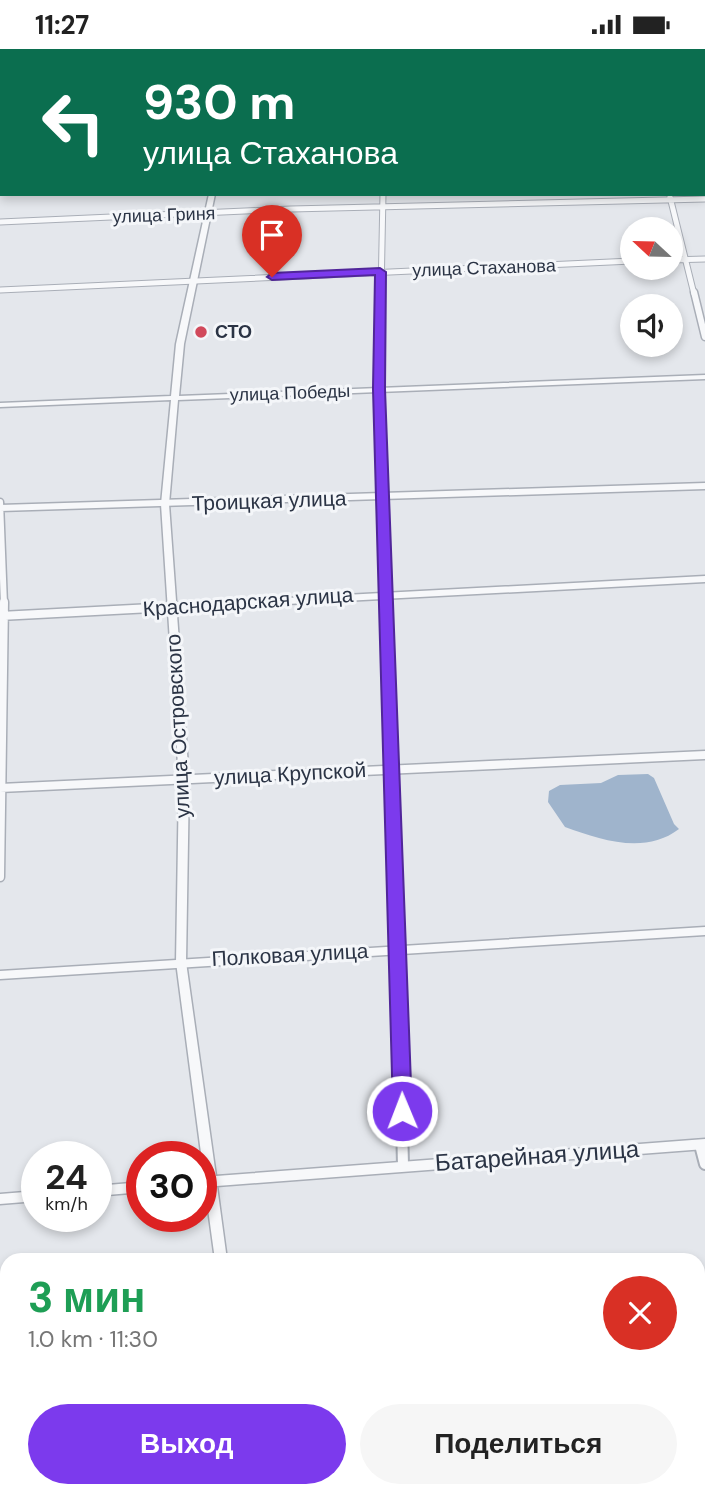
<!DOCTYPE html>
<html lang="ru">
<head>
<meta charset="utf-8">
<style>
  :root { --surface:#fff; --page:#f6f6f6; --text:#222; --muted:#767676; --accent:#7c3aed }
  body { margin:0; font-family:"DM Sans",sans-serif; background:var(--page); color:var(--text); height:100vh; display:flex; flex-direction:column; font-size:26px; white-space:nowrap }
  * { box-sizing:border-box; margin:0 }
  p { font-size:23px; color:var(--muted) }
  .icon { flex:none; width:38px; height:38px; fill:none; stroke:currentColor; stroke-width:2; stroke-linecap:round; stroke-linejoin:round }
  .map { position:relative; flex:1; overflow:hidden }
  .sheet { position:absolute; left:0px; top:1204px; width:705px; height:245px; display:flex; flex-direction:column; background:var(--surface); border-radius:21px 21px 0 0; box-shadow:0 4px 10px #0003 }
  .sheet>* { flex:none }
  .top-card { position:absolute; left:0px; top:0px; width:705px; height:147px; box-shadow:0 4px 10px #0003; background:#0b6e4f; color:#fff; overflow:hidden }
  .needle { width:46px; rotate:292deg }
  .fabs { position:absolute; left:620px; top:168px; display:grid; gap:14px }
  .fabs a { display:grid; place-items:center; width:63px; height:63px; border-radius:50%; background:var(--surface); box-shadow:0 4px 10px #0003; font-size:35px }
  .speed { position:absolute; left:21px; top:1092px; display:flex; gap:14px; font-size:35px; font-weight:700; text-align:center }
  .speed>* { display:grid; place-content:center; width:91px; height:91px; border-radius:50%; background:var(--surface); box-shadow:0 4px 10px #0003; line-height:1 }
  .speed small { font-size:18px; font-weight:400 }
  .speed .limit { border:10px solid #d22; background:#fff; color:#111 }
  .pin { position:absolute; display:grid; place-items:center; width:60px; height:60px; color:#fff; margin:-72px -30px; border-radius:50% 50% 50% 0; rotate:-45deg; box-shadow:0 0 7px #0007 }
  .pin .icon { rotate:45deg }
  .me { position:absolute; width:77px; margin:-38px; rotate:359deg; stroke-linejoin:round; filter:drop-shadow(0 0 5px #0008) }
  .turn { display:flex; align-items:center; gap:24px; height:147px; padding:0 28px; font-size:32px }
  .turn .icon { width:91px; height:91px; stroke-width:2.5 }
  .turn b { display:block; font-size:49px; line-height:60px }
  .round { display:grid; place-items:center; flex:none; width:74px; height:74px; border-radius:37px; background:var(--page) }
  .summary { display:flex; align-items:center; justify-content:space-between; height:119px; padding:0 28px }
  h1 { font-size:42px; font-weight:800; line-height:52px; color:#1e9e55 }
  .cta { display:flex; gap:14px; margin-top:auto; padding:14px 28px }
  .cta a { flex:1; height:80px; border-radius:42px; background:var(--accent); color:#fff; font-size:28px; font-weight:800; line-height:80px; text-align:center }
  .cta a+a { background:var(--page); color:var(--text) }
  .status { display:flex; justify-content:space-between; align-items:center; height:49px; padding:0 35px; background:var(--surface); direction:ltr }
  .status svg { height:19px; fill:currentColor }
  .map>svg:first-child { display:block }
  .water { fill:#9fb4cc }
  .lines { fill:none; stroke-linecap:round; stroke-linejoin:round }
  .minor-far3-casing { stroke:#a9aeb7; stroke-width:7 }
  .minor-far2-casing { stroke:#a9aeb7; stroke-width:9 }
  .minor-far1-casing { stroke:#a9aeb7; stroke-width:11 }
  .minor-casing { stroke:#a9aeb7; stroke-width:14 }
  .tertiary-casing { stroke:#a9aeb7; stroke-width:3 }
  .minor-far3 { stroke:#f7f8fa; stroke-width:5 }
  .minor-far2 { stroke:#f7f8fa; stroke-width:6 }
  .minor-far1 { stroke:#f7f8fa; stroke-width:8 }
  .minor { stroke:#f7f8fa; stroke-width:10 }
  .tertiary { fill:#f7f8fa; fill-rule:evenodd }
  .route { fill:#7c3aed; stroke:#51269a; stroke-width:2 }
  .poi-dot { fill:#d1495b; stroke:#f4f6f9; stroke-width:2.5 }
  .labels { text-anchor:middle; stroke-width:6; stroke-linejoin:round; paint-order:stroke }
  .far-street-label { font-size:18px; fill:#2b3445; stroke:#f4f6f9 }
  .far-poi-label { font-size:18px; font-weight:bold; fill:#2b3445; stroke:#f4f6f9; text-anchor:start }
  .street-label { font-size:21px; fill:#2b3445; stroke:#f4f6f9 }
  .near-street-label { font-size:24px; fill:#2b3445; stroke:#f4f6f9 }
</style>
</head>
<body>
<div class="status"><b>11:27</b><svg viewBox="0 0 49 12"><path d="M0 12V9h3v3zM5 12V6h3v6zM10 12V3h3v9zM15 12V0h3v12zM26 1h20v11H26zM47 4h2v5h-2z"/></svg></div>
<div class="map">
<svg width="705" height="1449" viewBox="0 0 705 1449">
  <rect width="100%" height="100%" fill="#e4e7ec"/>
  <path class="water" d="M648,725L654,729L674,775L679,780C645,806 601,791 565,778L548,753L549,742L560,736L601,734L618,726Z"/>
  <g class="lines">
    <defs>
      <path id="minor-far3" d="M141,2L154,0
        M0,41L2,36
        M670,148L694,245
        M0,173L291,160L705,150
        M670,211L705,210
        M0,241L632,212
        M381,245L383,145"/>
      <path id="minor-far2" d="M381,243L379,341L385,555
        M694,243L705,288
        M0,453L4,555
        M0,459L705,437
        M232,555L705,530"/>
      <path id="minor-far1" d="M385,553L399,949
        M0,567L265,553
        M0,739L705,706
        M0,828L4,553
        M0,926L705,882"/>
      <path id="minor" d="M399,947L403,1116
        M700,1096L705,1115
        M698,1382L705,1381
        M0,1447L47,1442"/>
      <path id="tertiary" d="M228,0H234L233,2H227Z
        M704,83H705V87H704Z
        M0,110H2V114H0Z
        M209,145H215L184,295L179,347L705,326V330L178,351L169,455L189,731L186,913L216,1127L705,1090V1100L217,1137L227,1211H215L205,1138H201V1128L204,1127L176,913L179,731L161,455L171,351L0,358V354L171,347L176,295Z
        M142,1133V1143L96,1147V1137Z
        M37,1142V1152L0,1155V1145Z
        M244,1442H258L259,1449H245Z"/>
    </defs>
    <use href="#minor-far3" class="minor-far3-casing"/>
    <use href="#minor-far2" class="minor-far2-casing"/>
    <use href="#minor-far1" class="minor-far1-casing"/>
    <use href="#minor" class="minor-casing"/>
    <use href="#tertiary" class="tertiary-casing"/>
    <use href="#minor-far3" class="minor-far3"/>
    <use href="#minor-far2" class="minor-far2"/>
    <use href="#minor-far1" class="minor-far1"/>
    <use href="#minor" class="minor"/>
    <use href="#tertiary" class="tertiary"/>
  </g>
  <path class="route" d="M380,219L386,223L385,340L412,1062L409,1068H396L393,1062L373,340L375,226L272,231L267,228L272,224Z"/>
  <circle class="poi-dot" cx="201" cy="283" r="7"/>
  <g class="labels">
    <g class="far-street-label">
      <text transform="translate(164 166) rotate(-2)" y="6">улица Гриня</text>
      <text transform="translate(484 219) rotate(-2)" y="6">улица Стаханова</text>
      <text transform="translate(290 344) rotate(-2)" y="6">улица Победы</text>
    </g>
    <g class="far-poi-label">
      <text x="215" y="289">СТО</text>
    </g>
    <g class="street-label">
      <text transform="translate(269 452) rotate(-2)" y="7">Троицкая улица</text>
      <text transform="translate(248 553) rotate(-4)" y="7">Краснодарская улица</text>
      <text transform="translate(178 677) rotate(-93)" y="7">улица Островского</text>
      <text transform="translate(290 725) rotate(-3)" y="7">улица Крупской</text>
      <text transform="translate(290 906) rotate(-3)" y="7">Полковая улица</text>
    </g>
    <g class="near-street-label">
      <text transform="translate(537 1107) rotate(-4)" y="8">Батарейная улица</text>
    </g>
  </g>
</svg>
<div class="fabs">
<a><svg class="needle" viewBox="-14 -14 28 28"><path d="M0-13l5 13h-10z" fill="#e53935"/><path d="M0 13l5-13h-10z" fill="#767676"/></svg></a>
<a><svg class="icon" aria-label="sound" viewBox="0 0 24 24"><path d="M4 9h4l5-4v14l-5-4H4zM17 9q2 3 0 6"/></svg></a>
</div>
<div class="speed"><div>24<small>km/h</small></div><div class="limit">30</div></div>
<div class="pin" style="left:272px;top:228px;background:#d93025"><svg class="icon" aria-label="arrive" viewBox="0 0 24 24"><path d="M6 21V4h12l-3 4 3 4H6"/></svg></div>
<svg class="me" style="left:402px;top:1062px" viewBox="-20 -20 40 40"><circle r="17" fill="#7c3aed" stroke="#fff" stroke-width="3"/><path d="M0-11L8 9 0 5-8 9z" fill="#fff"/></svg>
<div class="top-card">
<div class="turn"><svg class="icon" aria-label="left" viewBox="0 0 24 24"><path d="M17 20v-9H6M10 6l-5 5 5 5"/></svg><div><b>930 m</b>улица Стаханова</div></div>
</div>
<section class="sheet">
<div class="summary"><div><h1>3 мин</h1><p>1.0 km · 11:30</p></div><a class="round" style="background:#d93025;color:#fff"><svg class="icon" aria-label="close" viewBox="0 0 24 24"><path d="M6 6l12 12M18 6L6 18"/></svg></a></div>
<div class="cta"><a>Выход</a><a>Поделиться</a></div>
</section>
</div>
</body>
</html>
